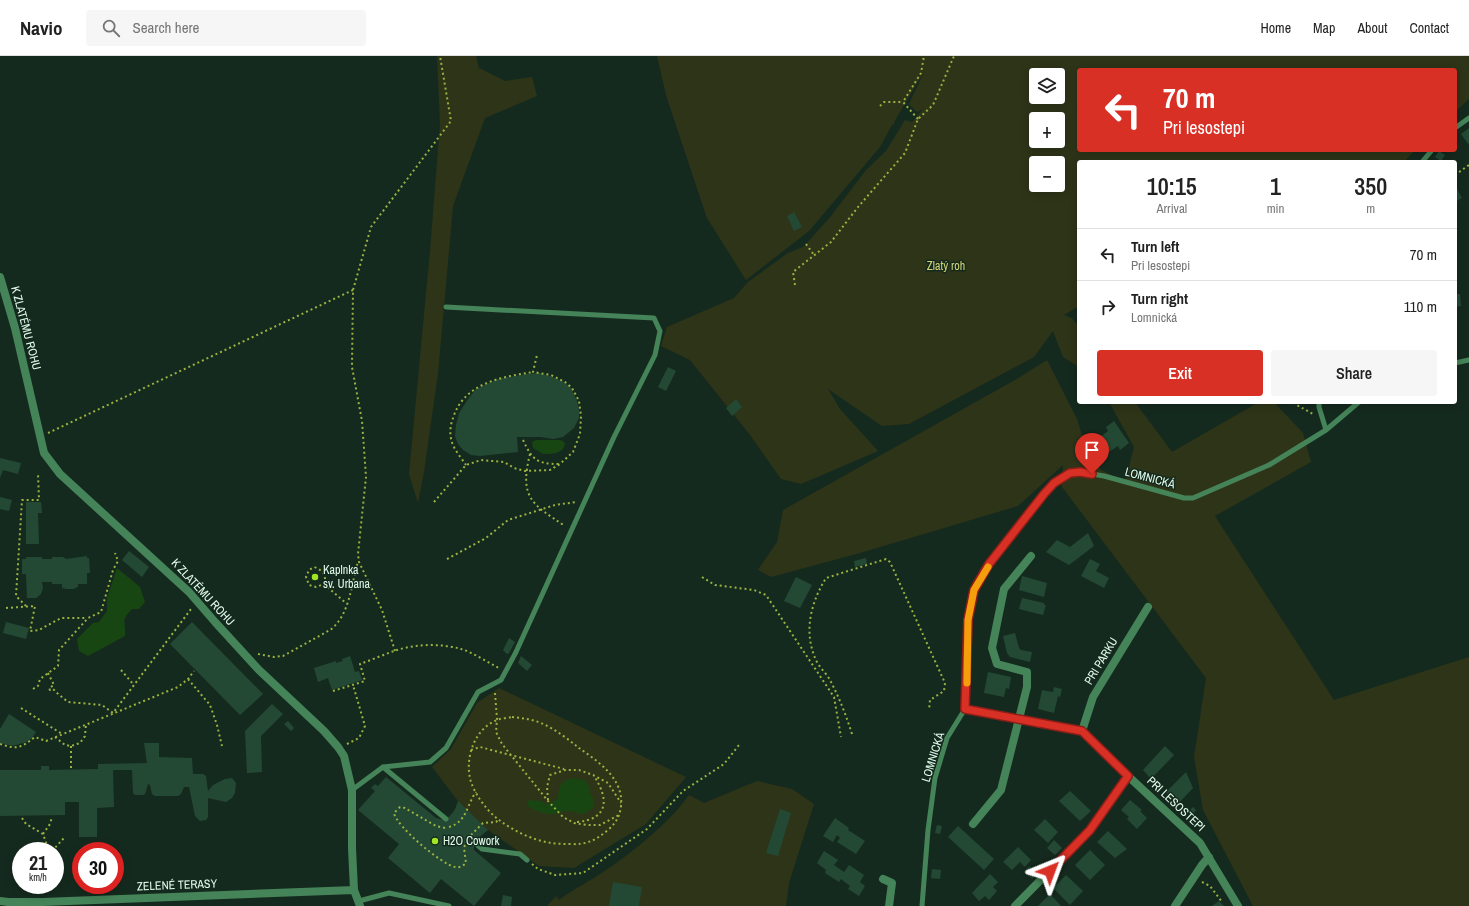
<!DOCTYPE html>
<html lang="en">
<head>
<meta charset="utf-8">
<style>
  :root { --surface:#fff; --page:#f6f6f6; --text:#222; --muted:#767676; --line:#e0e0e0; --accent:#d93025 }
  body { margin:0; font-family:"Archivo Narrow",sans-serif; background:var(--page); color:var(--text); height:100vh; display:flex; flex-direction:column; font-size:15px; white-space:nowrap }
  * { box-sizing:border-box; margin:0 }
  p { font-size:13px; color:var(--muted) }
  .icon { flex:none; width:22px; height:22px; fill:none; stroke:currentColor; stroke-width:2; stroke-linecap:round; stroke-linejoin:round }
  .map { position:relative; flex:1; overflow:hidden }
  .side { position:absolute; left:1077px; top:104px; width:380px; height:244px; display:flex; flex-direction:column; background:var(--surface); border-radius:4px; box-shadow:0 2px 10px #0003 }
  .side>* { flex:none }
  .top-card { position:absolute; left:1077px; top:12px; width:380px; height:84px; border-radius:4px; box-shadow:0 2px 10px #0003; background:#d93025; color:#fff; overflow:hidden }
  .buttons { position:absolute; left:1029px; top:12px; display:grid; gap:8px }
  .buttons a { display:grid; place-items:center; width:36px; height:36px; border-radius:4px; background:var(--surface); box-shadow:0 2px 10px #0003; font-size:20px }
  .speed { position:absolute; left:12px; top:786px; display:flex; gap:8px; font-size:20px; font-weight:700; text-align:center }
  .speed>* { display:grid; place-content:center; width:52px; height:52px; border-radius:50%; background:var(--surface); box-shadow:0 2px 10px #0003; line-height:1 }
  .speed small { font-size:10px; font-weight:400 }
  .speed .limit { border:6px solid #d22; background:#fff; color:#111 }
  .pin { position:absolute; display:grid; place-items:center; width:34px; height:34px; color:#fff; margin:-41px -17px; border-radius:50% 50% 50% 0; rotate:-45deg; box-shadow:0 0 4px #0007 }
  .pin .icon { rotate:45deg }
  .me { position:absolute; width:44px; margin:-22px; rotate:44deg; stroke-linejoin:round; filter:drop-shadow(0 0 3px #0008) }
  .turn { display:flex; align-items:center; gap:14px; height:84px; padding:0 20px; font-size:18px }
  .turn .icon { width:52px; height:52px; stroke-width:2.5 }
  .turn b { display:block; font-size:28px; line-height:34px }
  .eta { display:flex; justify-content:space-evenly; align-items:center; height:68px; text-align:center }
  .eta b { font-size:24px; font-weight:600; line-height:28px }
  .cta { display:flex; gap:8px; margin-top:auto; padding:8px 20px }
  .cta a { flex:1; height:46px; border-radius:4px; background:var(--accent); color:#fff; font-size:16px; font-weight:600; line-height:46px; text-align:center }
  .cta a+a { background:var(--page); color:var(--text) }
  ul { padding:0; list-style:none }
  li { display:flex; align-items:center; gap:12px; height:52px; padding:0 20px; border-top:1px solid var(--line) }
  li div { flex:1 }
  li b { display:block; font-size:15px }
  li em { font-style:normal }
  header { display:flex; align-items:center; gap:24px; box-sizing:border-box; height:56px; padding:0 20px; background:var(--surface); border-bottom:1px solid var(--line) }
  header strong { font-size:19px }
  nav { display:flex; gap:22px; margin-inline-start:auto; font-size:14px }
  .search { width:280px; height:36px; background:var(--page); display:flex; align-items:center; gap:10px; box-sizing:border-box; padding:0 14px; border-radius:4px; color:var(--muted); font-size:15px }
  .map>svg:first-child { display:block }
  .green { fill:#2e3418; fill-rule:evenodd }
  .water { fill:#184612 }
  .building { fill:#234934 }
  .lines { fill:none; stroke-linecap:round; stroke-linejoin:round }
  .path { stroke:#9bb240; stroke-width:2; stroke-dasharray:2 3; stroke-linecap:butt }
  .service { stroke:#458458; stroke-width:5 }
  .minor { stroke:#458458; stroke-width:8 }
  .route-casing { stroke:#8d1f18; stroke-width:10 }
  .route { stroke:#d93025; stroke-width:7 }
  .slow { stroke:#f59e0b; stroke-width:7 }
  .poi-dot { fill:#a1e623; stroke:#152a1e; stroke-width:1.5 }
  .labels { text-anchor:middle; stroke-width:3; stroke-linejoin:round; paint-order:stroke }
  .park-label { font-size:12px; fill:#d5d574; stroke:#152a1e }
  .street-label { font-size:12px; fill:#e1fceb; stroke:#152a1e }
  .poi-label { font-size:12px; fill:#e1fceb; stroke:#152a1e; text-anchor:start }
</style>
</head>
<body>
<header>
<strong>Navio</strong>
<div class="search"><svg class="icon" aria-label="search" viewBox="0 0 24 24"><circle cx="10" cy="10" r="6"/><path d="M15 15l6 6"/></svg>Search here</div>
<nav><a>Home</a><a>Map</a><a>About</a><a>Contact</a></nav>
</header>
<div class="map">
<svg width="1469" height="850" viewBox="0 0 1469 850">
  <rect width="100%" height="100%" fill="#152a1e"/>
  <path class="green" d="M437,0H476L479,12L505,25L532,21L537,40L485,62L453,150L438,317L424,416L418,447L409,418L430,195L440,68Z
    M657,0H1469V43L1455,56V14H1079V94H1415L1404,106H1079V250L1064,259L1072,262L1079,271V311L1063,301L1053,275L1034,301L909,368L882,370L828,333L840,353L878,395L801,428L781,423L750,379L690,304L661,290L667,271L734,242L748,226L788,197L803,191L806,188L831,160L866,114L886,95L905,64L912,66L923,53L917,56L909,48L925,14L894,66L895,67L892,69L880,91L809,175L746,224L707,162L666,39ZM1036,19H1058V41H1036ZM1036,63H1058V85H1036ZM1036,107H1058V129H1036Z
    M1047,304L1077,363L1085,389L1101,414L1125,425L1134,391L1109,346H1135L1172,396L1259,346H1274L1303,377L1311,406L1215,460L1334,644L1469,601V850H1253L1203,754L1194,701L1206,622L1062,431L1063,409L1018,450L860,497L771,521L758,514L777,486L783,454L1015,324Z
    M499,632L686,721L646,768L574,812L539,810L488,774L480,779L474,786V794L477,800L436,762C448,766 455,756 458,745L432,711L451,693L477,647Z
    M757,725L792,733L814,748L789,827L786,850H547L556,840L559,844C573,833 589,826 603,816C632,797 669,767 689,739L704,747Z"/>
  <path class="water" d="M536,384H560L563,385L565,388C563,398 552,398 543,398L533,392L532,386Z
    M117,512L140,531L145,546L139,553H132C120,565 126,565 125,580L88,600L79,595L77,583L93,567L99,566L107,555V542Z
    M574,722L584,724L590,731V738L594,743V750C581,764 579,754 565,755C561,755 557,758 553,758C544,758 535,755 528,750L527,747L529,744L541,745L547,749L558,743C559,729 560,725 574,722Z"/>
  <path class="building" d="M1469,72V87L1468,88L1461,78Z
    M1439,95L1445,99L1441,105L1435,101Z
    M1455,129L1462,142L1455,146Z
    M794,156L802,171L794,175L787,160Z
    M1455,238H1460L1461,250L1455,251Z
    M668,311L676,315L666,335L658,331Z
    M539,317L550,320L564,326L571,332L577,345L579,353V362L574,372L563,381L553,383L541,381H517L518,396L480,400L471,399L463,394L458,388L455,380L456,369L459,357L468,343L476,333L498,323L526,318Z
    M736,343L742,351L732,360L726,352Z
    M1114,365L1129,387L1120,394L1118,390L1107,397L1096,384L1108,375L1106,371Z
    M0,402L21,407L18,418L3,414L0,422Z
    M0,441L12,444L9,455L0,453Z
    M26,446H41L42,457H38L39,488H26Z
    M1088,477L1094,490L1069,509L1046,496L1057,484L1070,491Z
    M129,495L149,511L142,521L122,504Z
    M87,500V502H89L90,517H87V528H78V531L73,533H67L62,532V528H52V526H42L43,532L41,538L36,542H27L26,518H22V503H26V501H42V503H52V501H63L66,503Z
    M866,502L867,508L855,511L854,505Z
    M1090,503L1100,508L1096,515L1109,522L1104,532L1081,520Z
    M314,517L318,520L315,524L311,521Z
    M1022,520L1047,527L1044,541L1019,534Z
    M796,521L812,529L800,552L784,545Z
    M1022,542L1044,547V549H1046L1043,559L1019,553Z
    M6,566L29,572L26,583L3,577Z
    M192,566L263,638L240,659L170,588Z
    M1015,577L1019,592L1021,594L1032,596L1030,606L1010,601L1007,597L1003,580Z
    M509,582L515,586L509,597L507,598L503,594Z
    M350,600L355,616L359,615L362,624L332,634L328,622L318,626L314,612L336,605V607L343,605L342,603Z
    M521,600L532,609L527,615L518,607Z
    M988,616L1011,621L1009,633L1006,632L1004,641L984,637Z
    M1054,631L1062,633L1060,641L1058,640L1054,657L1038,653L1042,634L1053,636Z
    M272,648L283,658L261,680L262,716L247,717L245,675Z
    M9,658L36,676L32,682L26,686L13,690L0,687V673Z
    M288,665L294,672L291,675L284,668Z
    M144,687H159V701L192,702L193,718H203L206,720L208,735L213,729L225,723L232,722L236,727L235,737L232,742L226,746L208,742V761L206,764L200,765L195,760L189,731H184L181,738L178,740H155L152,738L150,729L148,728L145,738L143,739H135L133,737L132,714H113L114,751L97,752V781H79V746H65V759L0,760V714H41V710H49V714L98,713V708L147,707Z
    M1165,690L1174,699L1151,723L1143,714Z
    M1186,716L1193,732L1178,748L1166,736Z
    M386,721L436,762L443,764L449,761L455,754L458,745L488,774L476,784L474,786V794L501,817L474,850L441,823L430,837L388,802L399,788L358,754L375,735L371,732L375,728L378,730Z
    M1070,735L1091,755L1080,765L1059,745Z
    M1130,744L1142,754L1140,755L1147,762L1137,773L1127,763L1129,761L1121,754Z
    M1193,751L1196,754L1191,760L1187,757Z
    M780,753L791,757L778,800L766,797Z
    M835,762L849,772L848,774L865,785L856,798L837,786L840,782L837,779L833,786L823,780Z
    M1045,763L1058,776L1048,787L1034,774Z
    M937,769L942,770L940,778L935,777Z
    M958,770L994,803L984,814L948,781Z
    M1108,775L1127,793L1115,802L1097,786Z
    M1054,784L1062,792L1055,799L1047,792Z
    M1018,791L1031,804L1025,811L1020,806L1012,814L1003,806Z
    M1090,794L1105,809L1090,824L1075,809Z
    M824,795L838,804L834,809L844,816L849,809L864,819L860,826L865,830L859,840L848,833L850,830L841,823L839,826L825,817L826,814L817,807Z
    M1029,810L1037,818L1032,823L1024,816Z
    M932,813L941,814L940,823L931,822Z
    M990,818L998,826L993,831L997,835L989,844L985,840L979,845L972,837Z
    M1066,819L1083,835L1070,849L1053,832Z
    M613,826L642,831L639,850H609Z
    M1050,838L1061,850H1038Z
    M503,839L512,841L511,850H501Z
    M1219,845L1224,850H1212Z"/>
  <g class="lines">
    <path class="path" d="M880,50L884,46H903
      M918,63L903,46L921,17L924,0
      M1455,119L1469,109
      M806,188L814,199
      M795,229L793,216L831,186L858,151L905,97L918,63L933,49L954,0
      M1294,346L1295,348L1313,358
      M48,377L353,234
      M523,384C532,403 536,408 559,408
      M530,398C519,442 532,448 565,470
      M466,409C462,403 456,396 453,389C449,380 450,370 453,362C464,327 501,321 533,316
      M434,446L466,409L481,404L504,406L514,412L525,415L550,414L560,408L573,396L580,378L581,360L579,345L572,332L565,326L551,319L533,316L537,299
      M447,503L486,482L508,464L555,449L576,446
      M702,521L715,529L754,534L766,539L834,641L841,681
      M324,528C327,520 323,514 314,511L309,514L306,521L309,529L316,531L324,528L347,548
      M26,550L16,540L22,444H39L38,417
      M6,552L35,550L30,575L39,574L61,562H87
      M395,595L382,554L359,506L358,498L366,421L362,365L352,311L353,234L371,171L451,65L440,0
      M258,598L274,601L283,600L330,574C349,560 351,531 357,509L359,506
      M121,614L134,629
      M48,617L54,629L49,632L50,634L53,633L57,637L68,646L102,649L113,657L191,553
      M188,623L210,649L217,669L222,690
      M33,633L38,630L40,623L58,610L59,594L88,562L101,556L113,514L118,505L115,497
      M333,635L365,625L360,608C371,604 383,599 394,595C414,588 441,587 461,593C474,597 487,606 499,612
      M495,637L497,663L496,676L502,688L548,745L563,761L574,767L587,769H600L619,759
      M21,652L62,678
      M512,661C522,662 531,663 541,667C555,673 568,683 579,692C599,706 624,723 621,750C620,760 616,767 608,774C596,784 587,789 570,788C564,788 558,788 552,787C534,785 514,775 499,764C487,755 476,740 471,726C464,703 474,673 497,664C501,662 507,662 512,661Z
      M852,678C846,659 839,641 830,624C826,617 819,611 816,604C803,576 811,546 826,522L886,503L890,506L945,627L944,635L930,644L929,654
      M55,681L65,689L71,690L80,687L85,680L86,668
      M0,688C18,694 20,692 35,681L46,685L178,631L188,623L194,615
      M347,688L359,682L365,670L353,629
      M71,690V712
      M471,694L480,691L564,713
      M548,744L547,731L550,719L565,714H579L593,719L608,727L621,747
      M22,762L26,768L43,778L49,795
      M577,766C609,763 609,743 594,720
      M449,771C467,766 467,748 476,736
      M445,772L436,770L405,752L400,751L394,757C396,770 441,808 455,811C459,812 463,810 466,807L464,792L466,786
      M43,778L50,768L52,761
      M471,779L483,767L496,766L498,764
      M52,795L64,782
      M532,808L538,813L555,819L583,817L647,773L683,735L724,708L739,689
      M1202,826L1210,830L1222,846"/>
    <path class="service" d="M1455,72L1469,62
      M1422,106L1432,94
      M1455,307L1469,304
      M1319,346V351L1326,374
      M383,711L446,763
      M352,734L383,711L430,706L446,692L478,636L501,624L516,596L614,381L655,299L660,275L654,262L446,251
      M474,786L482,793L520,798L527,804
      M359,845L389,837L449,850
      M922,850L928,774L935,722L947,682L965,653L968,564L974,534L989,508L1044,438L1054,427L1070,417L1080,416L1104,420L1184,442H1193L1269,409L1326,374L1359,346"/>
    <path class="minor" d="M0,221L15,272L44,397L60,418L189,536L215,566L259,614L324,675L338,691L344,700L352,734V792L354,834L360,850
      M965,653L1082,675L1128,720L1200,787L1238,850
      M1082,675L1093,641L1148,551
      M973,768L1001,734L1027,631V616L997,608L992,592L1004,533L1031,500
      M883,823L892,827L889,850
      M0,845L8,846H43L354,834
      M1015,850L1090,774L1128,720
      M1175,850L1202,809L1209,801"/>
  </g>
  <g class="lines">
    <defs>
      <path id="route" d="M1050,815L1090,774L1128,720L1082,675L965,653L968,564L974,534L989,508L1044,438L1054,427L1070,417L1080,416L1092,418"/>
    </defs>
    <use href="#route" class="route-casing"/>
    <use href="#route" class="route"/>
    <path class="slow" d="M967,627L968,564L974,534L988,511"/>
  </g>
  <g class="poi-dot">
    <circle cx="315" cy="521" r="4"/>
    <circle cx="435" cy="785" r="4"/>
  </g>
  <g class="labels">
    <g class="park-label">
      <text x="946" y="214">Zlatý roh</text>
    </g>
    <g class="street-label">
      <text transform="translate(26 272) rotate(75)" y="4">K ZLATÉMU ROHU</text>
      <text transform="translate(1150 422) rotate(15)" y="4">LOMNICKÁ</text>
      <text transform="translate(203 536) rotate(47)" y="4">K ZLATÉMU ROHU</text>
      <text transform="translate(1101 605) rotate(-59)" y="4">PRI PARKU</text>
      <text transform="translate(933 701) rotate(-73)" y="4">LOMNICKÁ</text>
      <text transform="translate(1176 748) rotate(43)" y="4">PRI LESOSTEPI</text>
      <text transform="translate(177 829) rotate(-2)" y="4">ZELENÉ TERASY</text>
    </g>
    <g class="poi-label">
      <text x="323" y="518">Kaplnka<tspan x="323" dy="14">sv. Urbana</tspan></text>
      <text x="443" y="789">H2O Cowork</text>
    </g>
  </g>
</svg>
<div class="buttons">
<a><svg class="icon" aria-label="layers" viewBox="0 0 24 24"><path d="M12 4l9 5-9 5-9-5zM3 14l9 5 9-5"/></svg></a>
<a>+</a>
<a>−</a>
</div>
<div class="speed"><div>21<small>km/h</small></div><div class="limit">30</div></div>
<div class="pin" style="left:1092px;top:418px;background:#d93025"><svg class="icon" aria-label="arrive" viewBox="0 0 24 24"><path d="M6 21V4h12l-3 4 3 4H6"/></svg></div>
<svg class="me" style="left:1050px;top:815px" viewBox="-20 -20 40 40"><path d="M0-17L14 15 0 8-14 15z" fill="#d93025" stroke="#fff" stroke-width="4"/></svg>
<div class="top-card">
<div class="turn"><svg class="icon" aria-label="left" viewBox="0 0 24 24"><path d="M17 20v-9H6M10 6l-5 5 5 5"/></svg><div><b>70 m</b>Pri lesostepi</div></div>
</div>
<section class="side">
<div class="eta">
<div><b>10:15</b><p>Arrival</p></div>
<div><b>1</b><p>min</p></div>
<div><b>350</b><p>m</p></div>
</div>
<ul>
<li><svg class="icon" aria-label="left" viewBox="0 0 24 24"><path d="M17 20v-9H6M10 6l-5 5 5 5"/></svg><div><b>Turn left</b><p>Pri lesostepi</p></div><em>70 m</em></li>
<li><svg class="icon" aria-label="right" viewBox="0 0 24 24"><path d="M7 20v-9h11M14 6l5 5-5 5"/></svg><div><b>Turn right</b><p>Lomnická</p></div><em>110 m</em></li>
</ul>
<div class="cta"><a>Exit</a><a>Share</a></div>
</section>
</div>
</body>
</html>
